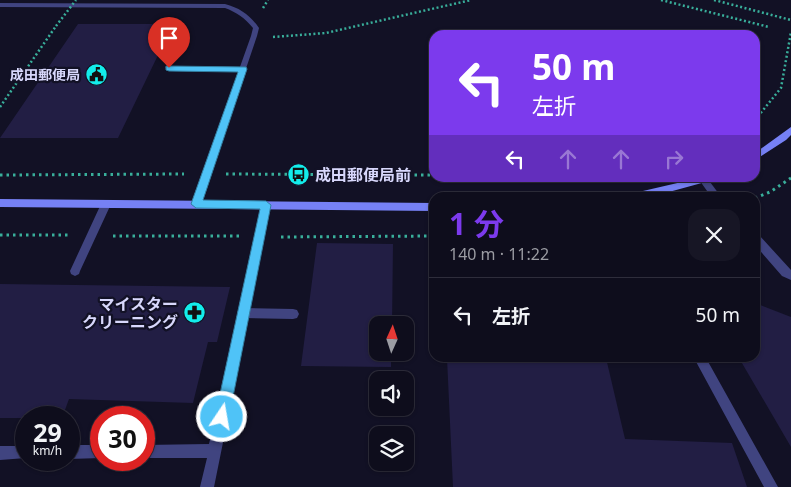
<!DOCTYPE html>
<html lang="ja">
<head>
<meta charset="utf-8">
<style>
  :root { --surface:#0e0d1c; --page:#171625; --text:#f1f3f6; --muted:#9b9ca3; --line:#2e2d3b; --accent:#7c3aed }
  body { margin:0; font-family:"Noto Sans","Noto Sans JP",sans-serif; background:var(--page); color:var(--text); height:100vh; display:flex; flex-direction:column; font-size:19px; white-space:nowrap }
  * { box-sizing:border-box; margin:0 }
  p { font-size:16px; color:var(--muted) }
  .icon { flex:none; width:28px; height:28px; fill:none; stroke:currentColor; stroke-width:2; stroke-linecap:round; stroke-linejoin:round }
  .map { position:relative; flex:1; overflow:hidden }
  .drawer { position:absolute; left:429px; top:192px; width:331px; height:170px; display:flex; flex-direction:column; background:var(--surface); border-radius:15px; box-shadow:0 1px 4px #0004,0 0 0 1px var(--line) }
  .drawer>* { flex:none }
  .hud { position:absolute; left:429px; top:30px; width:331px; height:152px; border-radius:15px; box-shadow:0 1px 4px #0004,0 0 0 1px var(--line); background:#7c3aed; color:#fff; overflow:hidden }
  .needle { width:32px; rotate:3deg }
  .controls { position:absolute; left:369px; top:316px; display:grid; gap:10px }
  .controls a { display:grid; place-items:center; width:45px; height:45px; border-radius:10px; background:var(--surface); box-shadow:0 1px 4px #0004,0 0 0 1px var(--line); font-size:25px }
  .speed { position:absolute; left:15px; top:406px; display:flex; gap:10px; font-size:25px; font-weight:700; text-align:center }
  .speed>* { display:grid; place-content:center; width:65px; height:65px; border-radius:50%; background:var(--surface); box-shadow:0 1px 4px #0004,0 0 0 1px var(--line); line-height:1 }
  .speed small { font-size:12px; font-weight:400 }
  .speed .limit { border:8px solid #d22; background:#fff; color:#111 }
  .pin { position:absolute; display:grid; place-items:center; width:42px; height:42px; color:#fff; margin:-51px -21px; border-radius:50% 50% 50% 0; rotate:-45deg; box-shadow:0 0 5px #0007 }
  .pin .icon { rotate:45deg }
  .me { position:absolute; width:55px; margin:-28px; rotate:12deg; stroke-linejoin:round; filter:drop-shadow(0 0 4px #0008) }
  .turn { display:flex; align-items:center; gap:18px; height:105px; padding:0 20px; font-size:22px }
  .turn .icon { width:65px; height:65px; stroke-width:2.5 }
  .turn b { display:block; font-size:35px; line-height:42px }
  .lanes { display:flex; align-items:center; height:48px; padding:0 20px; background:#0003; justify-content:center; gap:25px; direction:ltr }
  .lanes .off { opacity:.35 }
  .round { display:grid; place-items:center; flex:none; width:52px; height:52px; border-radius:15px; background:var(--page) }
  .summary { display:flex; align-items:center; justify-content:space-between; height:85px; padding:0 20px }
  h1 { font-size:30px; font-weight:700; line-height:38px; color:var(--accent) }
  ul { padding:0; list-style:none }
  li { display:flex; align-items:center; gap:15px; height:75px; padding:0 20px; border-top:1px solid var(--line) }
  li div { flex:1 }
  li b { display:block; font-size:19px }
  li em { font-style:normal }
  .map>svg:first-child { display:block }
  .building { fill:#221e44 }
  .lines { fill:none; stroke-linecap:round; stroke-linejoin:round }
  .path-far1 { stroke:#39af9b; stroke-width:2.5; stroke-dasharray:2 2.5; stroke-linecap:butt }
  .path { stroke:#39af9b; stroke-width:3; stroke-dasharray:2.5 4; stroke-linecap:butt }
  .lane { fill:#404480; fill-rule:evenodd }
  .street { fill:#404480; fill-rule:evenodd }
  .secondary { fill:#7681f5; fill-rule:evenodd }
  .path-bridge { stroke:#39af9b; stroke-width:2.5; stroke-dasharray:2 2.5; stroke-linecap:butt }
  .route { fill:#4fc3f7; stroke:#337fa1 }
  .labels { text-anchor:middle; stroke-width:4.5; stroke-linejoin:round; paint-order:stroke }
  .far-poi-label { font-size:14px; font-weight:bold; fill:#d8d8fc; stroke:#121125; text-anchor:end }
  .poi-label { font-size:16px; font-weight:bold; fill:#d8d8fc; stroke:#121125; text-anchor:start }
</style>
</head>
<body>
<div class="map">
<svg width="791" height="487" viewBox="0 0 791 487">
  <rect width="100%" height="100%" fill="#121125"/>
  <path class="building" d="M78,24H173L118,138H0Z
    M317,243L393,244L392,325H378V352H391V367L301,366Z
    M0,284L230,287L217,342H208L193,403L69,399L62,418H0Z
    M755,303L791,317V447L739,358H755Z
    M447,358H606L625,439L732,443L747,487H453Z"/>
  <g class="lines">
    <path class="path-far1" d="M661,0L769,27
      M714,0L791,20
      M263,8L268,0
      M273,37L326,33L471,0
      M0,107L56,26
      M755,120L781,88L791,32"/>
    <path class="path" d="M226,174L434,175
      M0,175L184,174
      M755,198L770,192L791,178
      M0,235H69
      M113,236H239
      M281,237L434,236"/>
    <path class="lane" d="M166,66L243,67L247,69L243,71L169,70L165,68Z
      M699,178H707L722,198H712L700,181Z
      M106,200L111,204L80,271L79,274L75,276L71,274L70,271L101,204Z
      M755,234L759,235L791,270V280L782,276L755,245Z
      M243,308L293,309L297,310L299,314L297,318L293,319L243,318L239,317L237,313L239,309Z
      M694,358H706L778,487H764Z"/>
    <path class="street" d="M0,3L225,4C240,8 250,15 259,28L257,36L199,207L196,208L191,204L251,36L253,28C245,18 236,12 225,8L0,7Z
      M266,201L271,205L214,487H200L207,458H144V445L209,444L261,205Z
      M69,445H101V458L69,459Z
      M0,446H26V458L0,460Z"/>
    <path class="secondary" d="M791,127V135L786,140L755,160V153Z
      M699,178H714L709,181L647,198H626L630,194Z
      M0,199L434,203V211L0,207Z"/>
    <path class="path-bridge" d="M56,26L76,0"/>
  </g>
  <path class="route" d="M166,66L246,67L247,69L203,200L266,201L271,205L229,417L227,422L222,424L217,422L215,417L260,209L196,208L191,204L238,72L169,71L166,70Z"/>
  <defs>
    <symbol id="civic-disc" viewBox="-11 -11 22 22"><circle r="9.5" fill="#13edeb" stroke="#121125"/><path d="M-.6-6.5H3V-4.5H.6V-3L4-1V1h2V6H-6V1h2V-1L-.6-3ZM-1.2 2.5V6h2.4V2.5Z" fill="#111"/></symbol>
    <symbol id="bus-disc" viewBox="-11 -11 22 22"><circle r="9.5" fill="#13edeb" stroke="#121125"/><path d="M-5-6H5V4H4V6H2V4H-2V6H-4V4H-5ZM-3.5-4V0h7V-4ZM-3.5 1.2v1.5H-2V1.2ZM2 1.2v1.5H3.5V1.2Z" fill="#111"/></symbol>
    <symbol id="pharmacy-disc" viewBox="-11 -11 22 22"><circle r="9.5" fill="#13edeb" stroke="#121125"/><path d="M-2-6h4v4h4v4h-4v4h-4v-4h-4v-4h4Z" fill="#111"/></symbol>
  </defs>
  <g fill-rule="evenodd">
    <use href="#civic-disc" x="84" y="62" width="25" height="25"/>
    <use href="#bus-disc" x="286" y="162" width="25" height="25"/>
    <use href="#pharmacy-disc" x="182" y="300" width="25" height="25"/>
  </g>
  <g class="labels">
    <g class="far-poi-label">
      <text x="80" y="80">成田郵便局</text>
    </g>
    <g class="poi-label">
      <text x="315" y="181">成田郵便局前</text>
      <text x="178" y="310" text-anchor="end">マイスター<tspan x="178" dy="18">クリーニング</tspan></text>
    </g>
  </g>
</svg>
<div class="controls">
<a><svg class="needle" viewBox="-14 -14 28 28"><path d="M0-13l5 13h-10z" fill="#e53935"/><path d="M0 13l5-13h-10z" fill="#9b9ca3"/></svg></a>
<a><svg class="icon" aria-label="sound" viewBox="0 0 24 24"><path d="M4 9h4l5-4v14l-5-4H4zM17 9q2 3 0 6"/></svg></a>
<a><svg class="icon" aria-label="layers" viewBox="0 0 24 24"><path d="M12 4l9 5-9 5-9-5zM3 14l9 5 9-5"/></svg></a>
</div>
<div class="speed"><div>29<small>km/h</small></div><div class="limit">30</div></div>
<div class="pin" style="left:169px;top:68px;background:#d93025"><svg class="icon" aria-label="arrive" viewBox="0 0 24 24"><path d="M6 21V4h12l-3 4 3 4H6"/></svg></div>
<svg class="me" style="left:222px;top:417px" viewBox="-20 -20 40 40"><circle r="17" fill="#4fc3f7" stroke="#fff" stroke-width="3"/><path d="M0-11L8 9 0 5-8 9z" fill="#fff"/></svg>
<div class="hud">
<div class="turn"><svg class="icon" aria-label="left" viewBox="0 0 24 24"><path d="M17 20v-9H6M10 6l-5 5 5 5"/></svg><div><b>50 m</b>左折</div></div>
<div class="lanes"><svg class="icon" aria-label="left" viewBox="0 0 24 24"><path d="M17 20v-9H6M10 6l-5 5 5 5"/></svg><svg class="icon off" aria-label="ahead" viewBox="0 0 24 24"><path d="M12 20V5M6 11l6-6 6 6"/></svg><svg class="icon off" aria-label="ahead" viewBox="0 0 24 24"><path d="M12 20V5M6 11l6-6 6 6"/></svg><svg class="icon off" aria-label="right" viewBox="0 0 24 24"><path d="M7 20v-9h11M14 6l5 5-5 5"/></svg></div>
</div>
<section class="drawer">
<div class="summary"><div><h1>1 分</h1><p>140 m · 11:22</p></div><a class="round"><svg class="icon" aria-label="close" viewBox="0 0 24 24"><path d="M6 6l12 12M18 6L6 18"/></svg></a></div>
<ul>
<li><svg class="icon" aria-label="left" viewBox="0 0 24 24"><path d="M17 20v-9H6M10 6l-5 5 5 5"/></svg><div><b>左折</b></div><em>50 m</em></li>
</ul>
</section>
</div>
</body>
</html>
